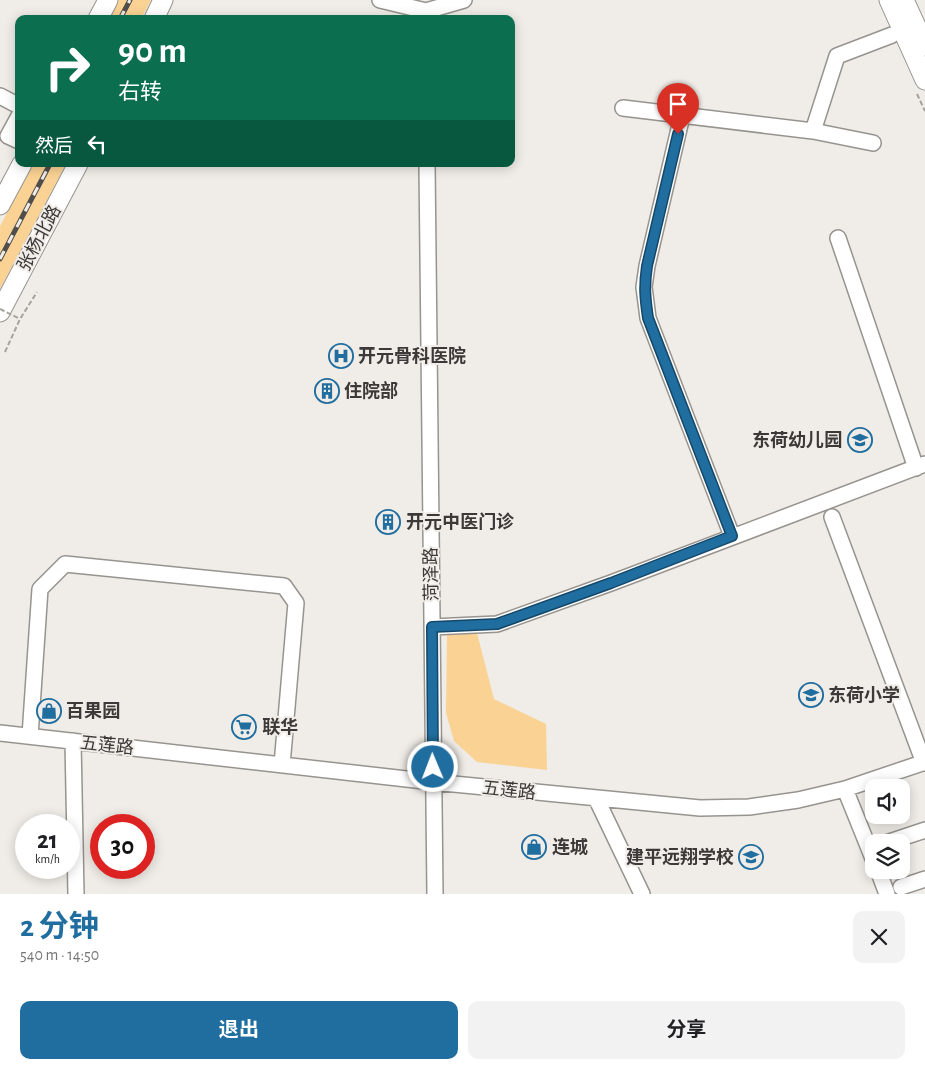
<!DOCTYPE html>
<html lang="zh">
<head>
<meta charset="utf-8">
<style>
  :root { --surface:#fff; --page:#f2f2f2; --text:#202124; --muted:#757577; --accent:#206ea0 }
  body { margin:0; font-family:"Alegreya Sans","Noto Sans SC",sans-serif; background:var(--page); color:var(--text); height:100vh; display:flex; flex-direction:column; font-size:19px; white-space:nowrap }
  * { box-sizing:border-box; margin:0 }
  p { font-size:16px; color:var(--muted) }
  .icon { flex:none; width:28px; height:28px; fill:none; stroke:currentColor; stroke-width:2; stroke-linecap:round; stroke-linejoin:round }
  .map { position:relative; height:894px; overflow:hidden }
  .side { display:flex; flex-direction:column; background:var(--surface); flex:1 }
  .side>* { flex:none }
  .top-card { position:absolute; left:15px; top:15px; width:500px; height:152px; border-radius:10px; box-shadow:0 2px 12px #0003; background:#0b6e4f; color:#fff; overflow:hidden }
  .tools { position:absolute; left:865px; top:779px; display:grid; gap:10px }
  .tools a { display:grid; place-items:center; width:45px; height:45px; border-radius:10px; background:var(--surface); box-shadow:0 2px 12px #0003; font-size:25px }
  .speed { position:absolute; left:15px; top:814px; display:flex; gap:10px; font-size:25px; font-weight:700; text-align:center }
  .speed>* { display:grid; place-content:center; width:65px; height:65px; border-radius:50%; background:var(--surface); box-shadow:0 2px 12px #0003; line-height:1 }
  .speed small { font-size:12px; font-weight:400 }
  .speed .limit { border:8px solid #d22; background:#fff; color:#111 }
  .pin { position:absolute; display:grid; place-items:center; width:42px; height:42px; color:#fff; margin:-51px -21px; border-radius:50% 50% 50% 0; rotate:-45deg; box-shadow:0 0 5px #0007 }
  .pin .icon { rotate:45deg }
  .me { position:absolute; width:55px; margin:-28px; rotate:359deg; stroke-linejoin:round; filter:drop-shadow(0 0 4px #0008) }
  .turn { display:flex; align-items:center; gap:18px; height:105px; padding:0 20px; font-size:22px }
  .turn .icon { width:65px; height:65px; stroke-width:2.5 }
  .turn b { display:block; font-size:35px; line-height:42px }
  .then { display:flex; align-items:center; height:48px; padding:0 20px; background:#0003; gap:10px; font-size:19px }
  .round { display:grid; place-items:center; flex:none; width:52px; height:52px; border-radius:10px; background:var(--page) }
  .headline { display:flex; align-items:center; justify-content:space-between; height:85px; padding:0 20px }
  h1 { font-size:30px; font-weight:700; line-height:38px; color:var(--accent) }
  .button { display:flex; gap:10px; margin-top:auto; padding:10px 20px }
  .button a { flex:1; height:58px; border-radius:10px; background:var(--accent); color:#fff; font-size:20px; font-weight:700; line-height:58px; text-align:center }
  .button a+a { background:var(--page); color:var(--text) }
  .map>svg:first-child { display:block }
  .green { fill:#fad293 }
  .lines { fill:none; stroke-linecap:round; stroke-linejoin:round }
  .minor-casing { stroke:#97948f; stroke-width:18 }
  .major-casing { stroke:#97948f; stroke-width:21 }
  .path { stroke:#a6a39f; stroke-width:2; stroke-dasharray:5 2.5; stroke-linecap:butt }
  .minor { stroke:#fff; stroke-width:15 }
  .major { stroke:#fff; stroke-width:19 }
  .rail-casing { stroke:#504e4c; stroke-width:5 }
  .rail { stroke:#f0ece7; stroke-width:3; stroke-dasharray:9; stroke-linecap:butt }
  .path-bridge { stroke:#a6a39f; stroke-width:2; stroke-dasharray:5 2.5; stroke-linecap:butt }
  .route-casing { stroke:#154868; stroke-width:12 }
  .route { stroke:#206ea0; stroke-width:9 }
  .labels { text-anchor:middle; stroke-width:4; stroke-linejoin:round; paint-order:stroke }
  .street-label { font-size:18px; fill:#3c3a38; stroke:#f0ece7 }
  .poi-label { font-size:18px; font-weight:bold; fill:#3c3a38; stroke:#f0ece7; text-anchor:start }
</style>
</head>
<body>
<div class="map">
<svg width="925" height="894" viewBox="0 0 925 894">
  <rect width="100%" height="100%" fill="#f0ece7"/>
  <path class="green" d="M119,0H151L141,19H109Z
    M33,164H66L0,289V226Z
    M477,633L494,699L546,724L547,770L477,762L454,741L446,713L447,635Z"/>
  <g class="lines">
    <defs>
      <path id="minor" d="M380,0L426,11L464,0
        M0,96L19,106
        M623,108L813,131L873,143
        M19,116L8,136L19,141
        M682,116L647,266L644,287L648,318L732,536
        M813,131L837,56L892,35
        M427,164L435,894
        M838,238L916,468
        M832,517L924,763
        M432,627L497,624L611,583L925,464
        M0,733L433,782L700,808L749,807L798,800L845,789L925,762
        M30,736L40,589L65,564L284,586L296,603L282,765
        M73,741L76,894
        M845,789L874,861
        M596,798L642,894
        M889,842L925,830
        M878,870L887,894
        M901,887L925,879"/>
      <path id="major" d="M889,0L925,80
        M904,0L925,46
        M98,19L108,0
        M154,19L163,0
        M0,205L22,164
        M0,312L78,164"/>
    </defs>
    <use href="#minor" class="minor-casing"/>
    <use href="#major" class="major-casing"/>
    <path class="path" d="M917,94L925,111
      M5,352L20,319L37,292"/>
    <use href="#minor" class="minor"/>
    <use href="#major" class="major"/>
    <defs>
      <path id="rail" d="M120,19L130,0
        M0,259L50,164"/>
    </defs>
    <use href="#rail" class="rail-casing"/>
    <use href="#rail" class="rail"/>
    <path class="path-bridge" d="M0,309L20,319"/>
  </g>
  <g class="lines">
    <defs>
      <path id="route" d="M433,767L432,627L497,624L611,583L732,536L648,318C645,297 644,287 647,266L678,134"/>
    </defs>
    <use href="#route" class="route-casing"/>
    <use href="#route" class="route"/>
  </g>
  <defs>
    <symbol id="hospital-ring" viewBox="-11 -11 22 22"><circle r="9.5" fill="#f0ece7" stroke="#206ea0" stroke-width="1.5"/><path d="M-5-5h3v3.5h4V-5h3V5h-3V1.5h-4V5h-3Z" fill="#206ea0"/></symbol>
    <symbol id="building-ring" viewBox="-11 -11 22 22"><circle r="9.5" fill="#f0ece7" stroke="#206ea0" stroke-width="1.5"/><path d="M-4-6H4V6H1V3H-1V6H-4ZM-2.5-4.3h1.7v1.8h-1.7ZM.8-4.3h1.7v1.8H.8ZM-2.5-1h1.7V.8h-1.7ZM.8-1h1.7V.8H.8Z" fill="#206ea0"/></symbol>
    <symbol id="school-ring" viewBox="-11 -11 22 22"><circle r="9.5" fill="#f0ece7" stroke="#206ea0" stroke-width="1.5"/><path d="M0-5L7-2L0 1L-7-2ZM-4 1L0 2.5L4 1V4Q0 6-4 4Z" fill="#206ea0"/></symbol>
    <symbol id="shop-ring" viewBox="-11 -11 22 22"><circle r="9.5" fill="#f0ece7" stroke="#206ea0" stroke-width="1.5"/><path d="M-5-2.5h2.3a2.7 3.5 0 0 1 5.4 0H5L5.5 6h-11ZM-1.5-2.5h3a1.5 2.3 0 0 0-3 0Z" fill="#206ea0"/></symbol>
    <symbol id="supermarket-ring" viewBox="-11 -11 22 22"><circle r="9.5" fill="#f0ece7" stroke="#206ea0" stroke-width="1.5"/><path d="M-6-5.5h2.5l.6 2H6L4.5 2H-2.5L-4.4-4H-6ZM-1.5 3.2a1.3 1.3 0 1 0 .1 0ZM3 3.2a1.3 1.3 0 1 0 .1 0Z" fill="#206ea0"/></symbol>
  </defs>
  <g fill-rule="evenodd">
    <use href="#hospital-ring" x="327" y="342" width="28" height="28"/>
    <use href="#building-ring" x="313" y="377" width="28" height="28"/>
    <use href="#school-ring" x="846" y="426" width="28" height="28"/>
    <use href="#building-ring" x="374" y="508" width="28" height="28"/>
    <use href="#school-ring" x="797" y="681" width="28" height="28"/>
    <use href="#shop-ring" x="35" y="697" width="28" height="28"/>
    <use href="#supermarket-ring" x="230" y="713" width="28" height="28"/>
    <use href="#shop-ring" x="520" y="833" width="28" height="28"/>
    <use href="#school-ring" x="737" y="843" width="28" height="28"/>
  </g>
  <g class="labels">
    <g class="street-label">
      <text transform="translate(39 238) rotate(-62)" y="6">张杨北路</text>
      <text transform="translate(431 574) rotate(-91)" y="6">菏泽路</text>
      <text transform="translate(107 745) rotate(6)" y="6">五莲路</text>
      <text transform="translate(509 790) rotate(6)" y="6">五莲路</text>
    </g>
    <g class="poi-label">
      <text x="358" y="362">开元骨科医院</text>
      <text x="344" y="397">住院部</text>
      <text x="842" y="446" text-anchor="end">东荷幼儿园</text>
      <text x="406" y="528">开元中医门诊</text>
      <text x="828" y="701">东荷小学</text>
      <text x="66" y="717">百果园</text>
      <text x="262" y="733">联华</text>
      <text x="552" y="853">连城</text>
      <text x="734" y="863" text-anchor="end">建平远翔学校</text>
    </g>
  </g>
</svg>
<div class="tools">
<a><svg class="icon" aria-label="sound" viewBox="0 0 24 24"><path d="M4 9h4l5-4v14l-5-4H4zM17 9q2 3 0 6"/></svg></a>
<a><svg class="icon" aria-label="layers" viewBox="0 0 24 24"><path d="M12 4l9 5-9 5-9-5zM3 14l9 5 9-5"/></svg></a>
</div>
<div class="speed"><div>21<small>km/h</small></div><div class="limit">30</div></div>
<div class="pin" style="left:678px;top:134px;background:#d93025"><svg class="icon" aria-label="arrive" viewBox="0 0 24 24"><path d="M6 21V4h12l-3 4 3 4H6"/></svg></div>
<svg class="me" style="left:433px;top:767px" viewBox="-20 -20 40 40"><circle r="17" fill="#206ea0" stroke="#fff" stroke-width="3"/><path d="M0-11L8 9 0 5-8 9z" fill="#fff"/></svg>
<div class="top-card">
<div class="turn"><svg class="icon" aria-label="right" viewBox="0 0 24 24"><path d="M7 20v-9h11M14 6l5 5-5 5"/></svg><div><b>90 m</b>右转</div></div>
<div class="then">然后<svg class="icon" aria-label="left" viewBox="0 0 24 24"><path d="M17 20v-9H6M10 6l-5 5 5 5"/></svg></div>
</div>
</div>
<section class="side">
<div class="headline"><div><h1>2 分钟</h1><p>540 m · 14:50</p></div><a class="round"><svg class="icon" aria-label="close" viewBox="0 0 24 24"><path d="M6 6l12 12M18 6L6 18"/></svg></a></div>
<div class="button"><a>退出</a><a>分享</a></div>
</section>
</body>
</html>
